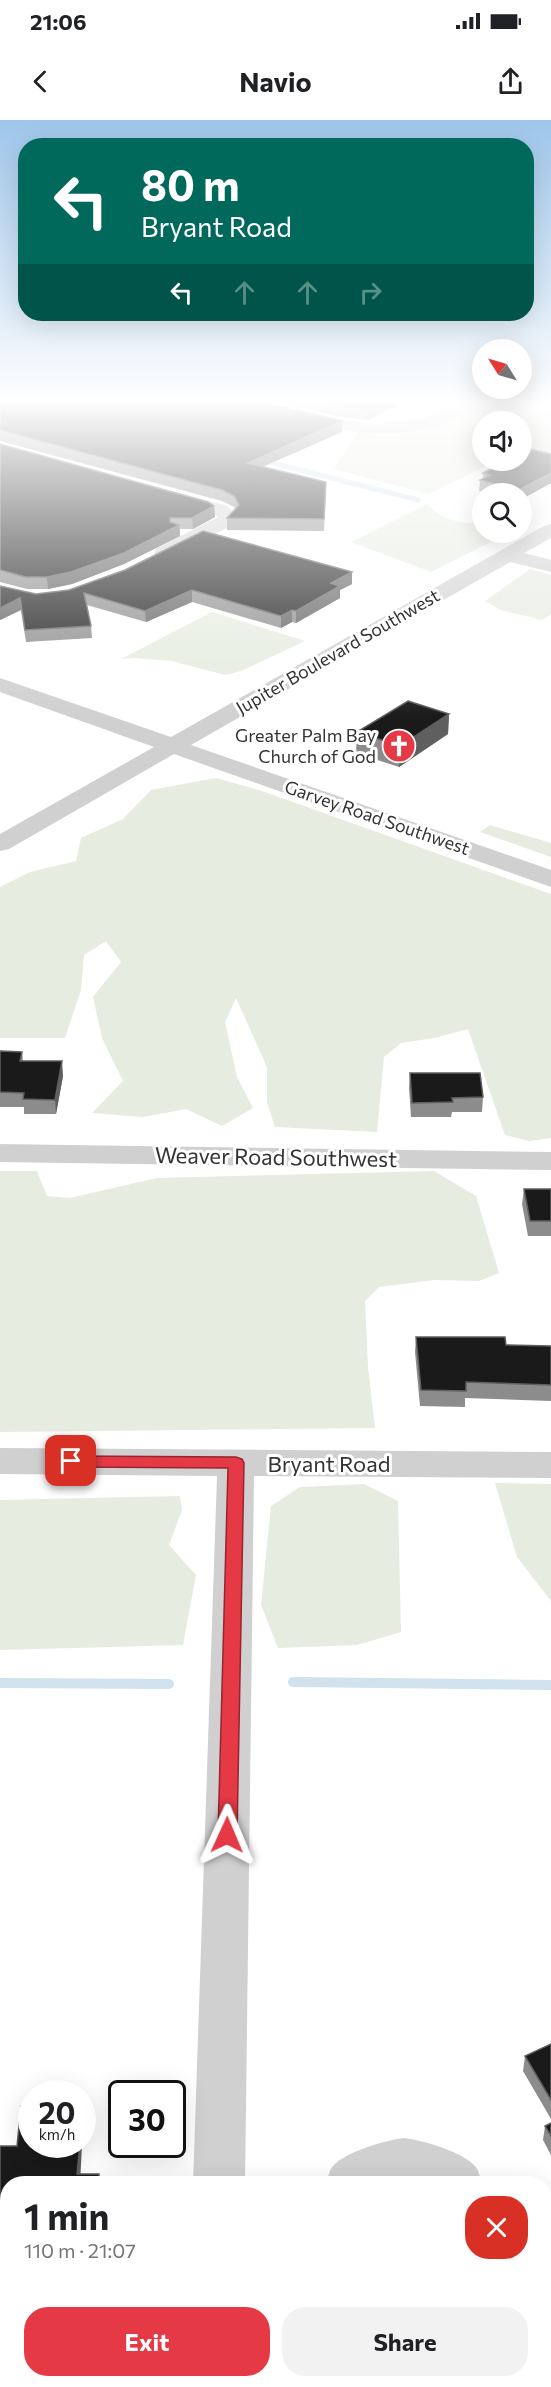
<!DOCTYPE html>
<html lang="en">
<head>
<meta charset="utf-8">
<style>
  :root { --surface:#fff; --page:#f2f2f2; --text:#202124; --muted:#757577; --accent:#e63946 }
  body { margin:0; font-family:Commissioner,sans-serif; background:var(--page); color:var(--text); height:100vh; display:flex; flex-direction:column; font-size:22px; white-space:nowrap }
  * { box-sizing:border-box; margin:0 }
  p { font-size:20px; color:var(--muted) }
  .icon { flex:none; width:33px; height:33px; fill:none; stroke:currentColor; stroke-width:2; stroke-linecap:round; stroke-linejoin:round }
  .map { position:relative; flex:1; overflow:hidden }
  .sheet { position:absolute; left:0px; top:2056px; width:552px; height:212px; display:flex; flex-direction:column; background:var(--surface); border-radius:24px 24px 0 0; box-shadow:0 6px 24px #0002 }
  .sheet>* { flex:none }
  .top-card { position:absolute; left:18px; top:18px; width:516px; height:183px; border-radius:24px; box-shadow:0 6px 24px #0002; background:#00695c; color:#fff; overflow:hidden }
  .needle { width:39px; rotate:307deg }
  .tools { position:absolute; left:472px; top:219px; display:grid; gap:12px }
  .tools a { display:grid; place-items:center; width:60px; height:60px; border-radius:50%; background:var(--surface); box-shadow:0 6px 24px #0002; font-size:30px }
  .speed { position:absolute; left:18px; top:1960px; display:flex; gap:12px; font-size:30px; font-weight:700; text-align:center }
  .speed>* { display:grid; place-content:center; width:78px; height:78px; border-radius:50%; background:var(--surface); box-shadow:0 6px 24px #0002; line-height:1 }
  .speed small { font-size:15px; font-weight:400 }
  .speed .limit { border:3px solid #111; border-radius:9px; background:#fff; color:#111 }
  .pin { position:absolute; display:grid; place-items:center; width:51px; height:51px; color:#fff; margin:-26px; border-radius:12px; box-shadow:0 3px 9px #0006 }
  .me { position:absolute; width:66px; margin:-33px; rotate:1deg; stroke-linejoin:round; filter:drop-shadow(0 0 4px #0008) }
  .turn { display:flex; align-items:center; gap:21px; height:126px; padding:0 24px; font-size:27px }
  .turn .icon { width:78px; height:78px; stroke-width:2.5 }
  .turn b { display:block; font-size:42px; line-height:51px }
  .lanes { display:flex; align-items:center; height:57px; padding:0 24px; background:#0003; justify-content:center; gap:30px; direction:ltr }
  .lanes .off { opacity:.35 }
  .round { display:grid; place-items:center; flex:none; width:63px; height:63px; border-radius:24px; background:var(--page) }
  .headline { display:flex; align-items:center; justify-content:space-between; height:102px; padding:0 24px }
  h1 { font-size:36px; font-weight:700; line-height:45px }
  .primary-button { display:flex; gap:12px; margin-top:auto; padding:12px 24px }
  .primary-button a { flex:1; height:69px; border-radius:24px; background:var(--accent); color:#fff; font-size:24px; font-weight:700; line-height:69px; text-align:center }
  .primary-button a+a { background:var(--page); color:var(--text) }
  .status { display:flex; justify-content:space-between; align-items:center; height:42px; padding:0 30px; background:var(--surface); direction:ltr }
  .status svg { height:16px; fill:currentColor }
  header { display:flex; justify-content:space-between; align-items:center; height:78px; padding:0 24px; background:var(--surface); font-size:27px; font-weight:700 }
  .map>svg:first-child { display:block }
  .green { fill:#e6ecdf }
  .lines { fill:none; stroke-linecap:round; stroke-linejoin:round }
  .stream-far1 { stroke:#cfe2ee; stroke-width:5 }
  .stream { stroke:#cfe2ee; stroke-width:10 }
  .minor { fill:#d0d0d0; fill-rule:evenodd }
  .wall { fill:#8c8c8c }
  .shaded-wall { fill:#5f5f5f }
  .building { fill:#1a1a1a; stroke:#5f5f5f; stroke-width:1.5 }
  .route { fill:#e63946; stroke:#96252e; stroke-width:1.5 }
  .labels { text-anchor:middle; stroke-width:6; stroke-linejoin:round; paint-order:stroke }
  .far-street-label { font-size:18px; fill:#333; stroke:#fff }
  .far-poi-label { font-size:18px; fill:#333; stroke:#fff; text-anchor:end }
  .street-label { font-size:22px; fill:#333; stroke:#fff }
</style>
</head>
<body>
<div class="status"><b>21:06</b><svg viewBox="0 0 49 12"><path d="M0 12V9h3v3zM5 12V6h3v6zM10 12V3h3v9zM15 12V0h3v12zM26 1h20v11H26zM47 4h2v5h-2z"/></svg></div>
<header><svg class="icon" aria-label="back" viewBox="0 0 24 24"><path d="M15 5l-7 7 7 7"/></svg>Navio<svg class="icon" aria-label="share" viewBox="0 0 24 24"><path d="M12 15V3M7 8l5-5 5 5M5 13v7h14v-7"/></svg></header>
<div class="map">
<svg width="551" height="2267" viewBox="0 0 551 2267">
  <rect width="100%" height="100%" fill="#fff"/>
  <path class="green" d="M490,281H508L530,291H551V337L522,330L526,322L522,321V302H483V340L496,341L428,374L333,349L359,311L408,314L448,300Z
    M427,384C443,401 460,404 483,403V412L509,413L431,452L351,422Z
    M530,449L551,455V494L542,500L501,490L485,481Z
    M212,492L305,521L241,551L225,555L172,541L134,538L121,539Z
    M216,658L262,671L551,774V1018L529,1021L505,1015L468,909L434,918L401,923L384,937L377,1012L275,1007L267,982V947L236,878L225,902L237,957L253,988L222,1006L186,989L143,997L92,993L123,961L102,918L93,877L121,842L106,821L84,835L81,870L65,918H0V767L30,752L76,741L81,718L123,699L151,670Z
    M490,705L551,723V737L480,712Z
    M0,1051H37L47,1076L70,1078L157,1058L434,1051L476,1076L499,1153L479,1161L434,1160L379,1167L365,1181L368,1247L375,1308L0,1312Z
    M495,1363L551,1364V1481L517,1437Z
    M364,1364L398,1381L401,1512L357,1525L278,1528L261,1485L271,1386L300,1367Z
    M180,1376L182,1390L169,1425L196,1455L183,1525L0,1530V1380Z"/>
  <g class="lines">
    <path class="stream-far1" d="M261,340L418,380"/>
    <path class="stream" d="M293,1562L551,1565
      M0,1563L169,1564"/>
    <path class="minor" d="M238,281H266L335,298L379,304L423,299L462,281H483C477,289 465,293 456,298C387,332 309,302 240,284Z
      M172,371L228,386L237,397L233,404L225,409L171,436H157L154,432L157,428L218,397L214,394L166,380L163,376L166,372Z
      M551,404V418L524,433L551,440V452L510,442L191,625L551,750V767L174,634L9,729L0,731V714L154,627L0,572V558L171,617L544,406Z
      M0,1024L551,1032V1050L0,1042Z
      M0,1328L551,1332V1358L254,1356L245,2064H193L217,1356L0,1354Z
      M404,2018C422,2020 463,2032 475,2046C479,2050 480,2059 483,2064H325C328,2059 329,2050 333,2046C345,2032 386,2020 404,2018Z
      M184,2260H240V2267H184Z"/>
  </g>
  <path class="wall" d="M0,281L342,312L264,346L326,373L324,411L227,410V398L235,389L234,387L222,381L0,321Z
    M276,281H395V287L367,300L335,296Z
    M0,324L214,386L215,397L193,409H180V416L124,444L72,464L48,469H27L0,462Z
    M551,334V363L522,379V374H489L479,371L480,360L483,359V353Z
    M352,464L340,470V478L296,503L292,502L281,508L192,482L146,502L87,485L91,506L92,518L26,522L21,490L0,500V466L36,474Z
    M449,594L448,614L399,647L356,633L357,612Z
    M0,931L22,932L23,941L63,956L56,994H24V987H0Z
    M410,953L483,977L482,992H452L451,997H411L409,968Z
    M524,1069H551V1116H528L522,1084Z
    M416,1217L506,1225L551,1226V1281L465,1278V1287L420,1286L415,1232Z
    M551,1924V1999L523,1951L525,1936Z
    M32,1986L8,2064V2128H5L2,2114L4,2099H0V2026H17Z
    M551,2003V2035L543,2020L545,2006Z"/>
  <path class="shaded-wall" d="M385,281H395V287L367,300V290Z
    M342,301V312L248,353V343Z
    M551,353V363L522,379V374H519V370Z
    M214,386L215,397L193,409L192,398Z
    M170,398L171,409L179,405L180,416L124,444L72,464L48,469L47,457L170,402Z
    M352,452V464L340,470V478L296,503V491L331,463Z
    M192,470V482L146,502L145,491Z
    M20,478L21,490L0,500V488Z
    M292,490V502L281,508V496Z
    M449,594L448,614L399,647L400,626Z
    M62,941L63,956L56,994L55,980Z
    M82,1988L84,2001L82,2024Z
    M80,2025H82L80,2064L77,2054Z
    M63,2260H70L68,2267H61Z"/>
  <path class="building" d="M0,281H229L240,284L245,281H259L342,301L248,343L326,362L324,399L227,398L239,385L234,376L222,370L0,310Z
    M317,281H385L367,290L336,286Z
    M0,324L208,382L214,386L192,398H170V402L179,405L124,433L71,452L47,457H26L0,450Z
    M530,329L551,334V353L519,370L480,360L490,355L483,353L508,340H522V333Z
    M203,411L352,452L331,463L340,466L296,491L292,490L281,496L192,470L145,491L84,473L91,506L25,510L20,478L0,488V466L36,474L69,470L125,450Z
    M408,581L449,594L400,626L357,612Z
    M0,931L22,932L20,941H62L55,980L23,979L24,973L0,972Z
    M410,953H480L483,977L452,978L453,982L412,983Z
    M524,1069H551V1101H530Z
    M416,1217H505L506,1225L551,1226V1265L466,1262V1271L421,1270Z
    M551,1924V1980L525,1936Z
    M21,1986H32V2025H80L77,2054H99V2064H8V2114H2L6,2084H0V2026H17Z
    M551,2003V2016L545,2006Z
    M0,2225L8,2227V2260H63L61,2267H0Z"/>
  <linearGradient id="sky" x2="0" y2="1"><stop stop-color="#9ec6ea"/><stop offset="0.47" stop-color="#fff"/><stop offset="1" stop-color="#fff" stop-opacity="0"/></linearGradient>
  <rect width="551" height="598" fill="url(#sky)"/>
  <path class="route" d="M71,1336L236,1337L242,1339L244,1343L237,1715L234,1721L227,1723L221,1721L218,1715L228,1348L71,1347L65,1345L63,1341L65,1337Z"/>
  <defs>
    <symbol id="church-disc" viewBox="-11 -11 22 22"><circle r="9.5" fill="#e63946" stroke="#fff"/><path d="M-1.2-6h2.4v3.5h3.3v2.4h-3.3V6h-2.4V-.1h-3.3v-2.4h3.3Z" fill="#fff"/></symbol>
  </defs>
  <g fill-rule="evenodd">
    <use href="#church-disc" x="380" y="607" width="38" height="38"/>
  </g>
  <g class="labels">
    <g class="far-street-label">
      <text transform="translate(338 532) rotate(-30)" y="6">Jupiter Boulevard Southwest</text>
      <text transform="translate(377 698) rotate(19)" y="6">Garvey Road Southwest</text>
    </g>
    <g class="far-poi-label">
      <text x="376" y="622">Greater Palm Bay<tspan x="376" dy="21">Church of God</tspan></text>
    </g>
    <g class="street-label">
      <text transform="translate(276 1037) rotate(1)" y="8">Weaver Road Southwest</text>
      <text x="329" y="1352">Bryant Road</text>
    </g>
  </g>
</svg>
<div class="tools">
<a><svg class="needle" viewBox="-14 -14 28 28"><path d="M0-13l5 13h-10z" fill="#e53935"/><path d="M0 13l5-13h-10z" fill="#757577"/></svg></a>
<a><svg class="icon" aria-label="sound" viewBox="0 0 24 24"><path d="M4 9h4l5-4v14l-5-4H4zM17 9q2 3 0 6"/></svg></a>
<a><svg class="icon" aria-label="search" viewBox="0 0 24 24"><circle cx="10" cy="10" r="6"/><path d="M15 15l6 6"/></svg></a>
</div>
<div class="speed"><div>20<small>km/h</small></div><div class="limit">30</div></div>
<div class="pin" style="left:71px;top:1341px;background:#d93025"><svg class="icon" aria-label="arrive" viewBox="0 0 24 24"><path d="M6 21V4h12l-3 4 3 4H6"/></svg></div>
<svg class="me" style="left:227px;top:1715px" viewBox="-20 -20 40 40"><path d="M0-17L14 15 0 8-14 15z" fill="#e63946" stroke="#fff" stroke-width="4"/></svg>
<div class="top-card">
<div class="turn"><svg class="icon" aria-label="left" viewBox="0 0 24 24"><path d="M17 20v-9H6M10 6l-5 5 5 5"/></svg><div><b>80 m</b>Bryant Road</div></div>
<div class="lanes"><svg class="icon" aria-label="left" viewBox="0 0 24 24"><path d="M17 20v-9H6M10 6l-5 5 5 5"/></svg><svg class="icon off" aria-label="ahead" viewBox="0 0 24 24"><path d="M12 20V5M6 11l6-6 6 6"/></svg><svg class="icon off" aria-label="ahead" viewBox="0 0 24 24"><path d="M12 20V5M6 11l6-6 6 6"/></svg><svg class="icon off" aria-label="right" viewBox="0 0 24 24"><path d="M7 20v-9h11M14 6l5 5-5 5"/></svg></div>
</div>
<section class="sheet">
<div class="headline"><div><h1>1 min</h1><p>110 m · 21:07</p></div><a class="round" style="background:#d93025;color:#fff"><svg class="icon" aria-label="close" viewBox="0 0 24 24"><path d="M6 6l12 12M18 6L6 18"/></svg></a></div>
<div class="primary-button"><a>Exit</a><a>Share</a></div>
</section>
</div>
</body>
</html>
